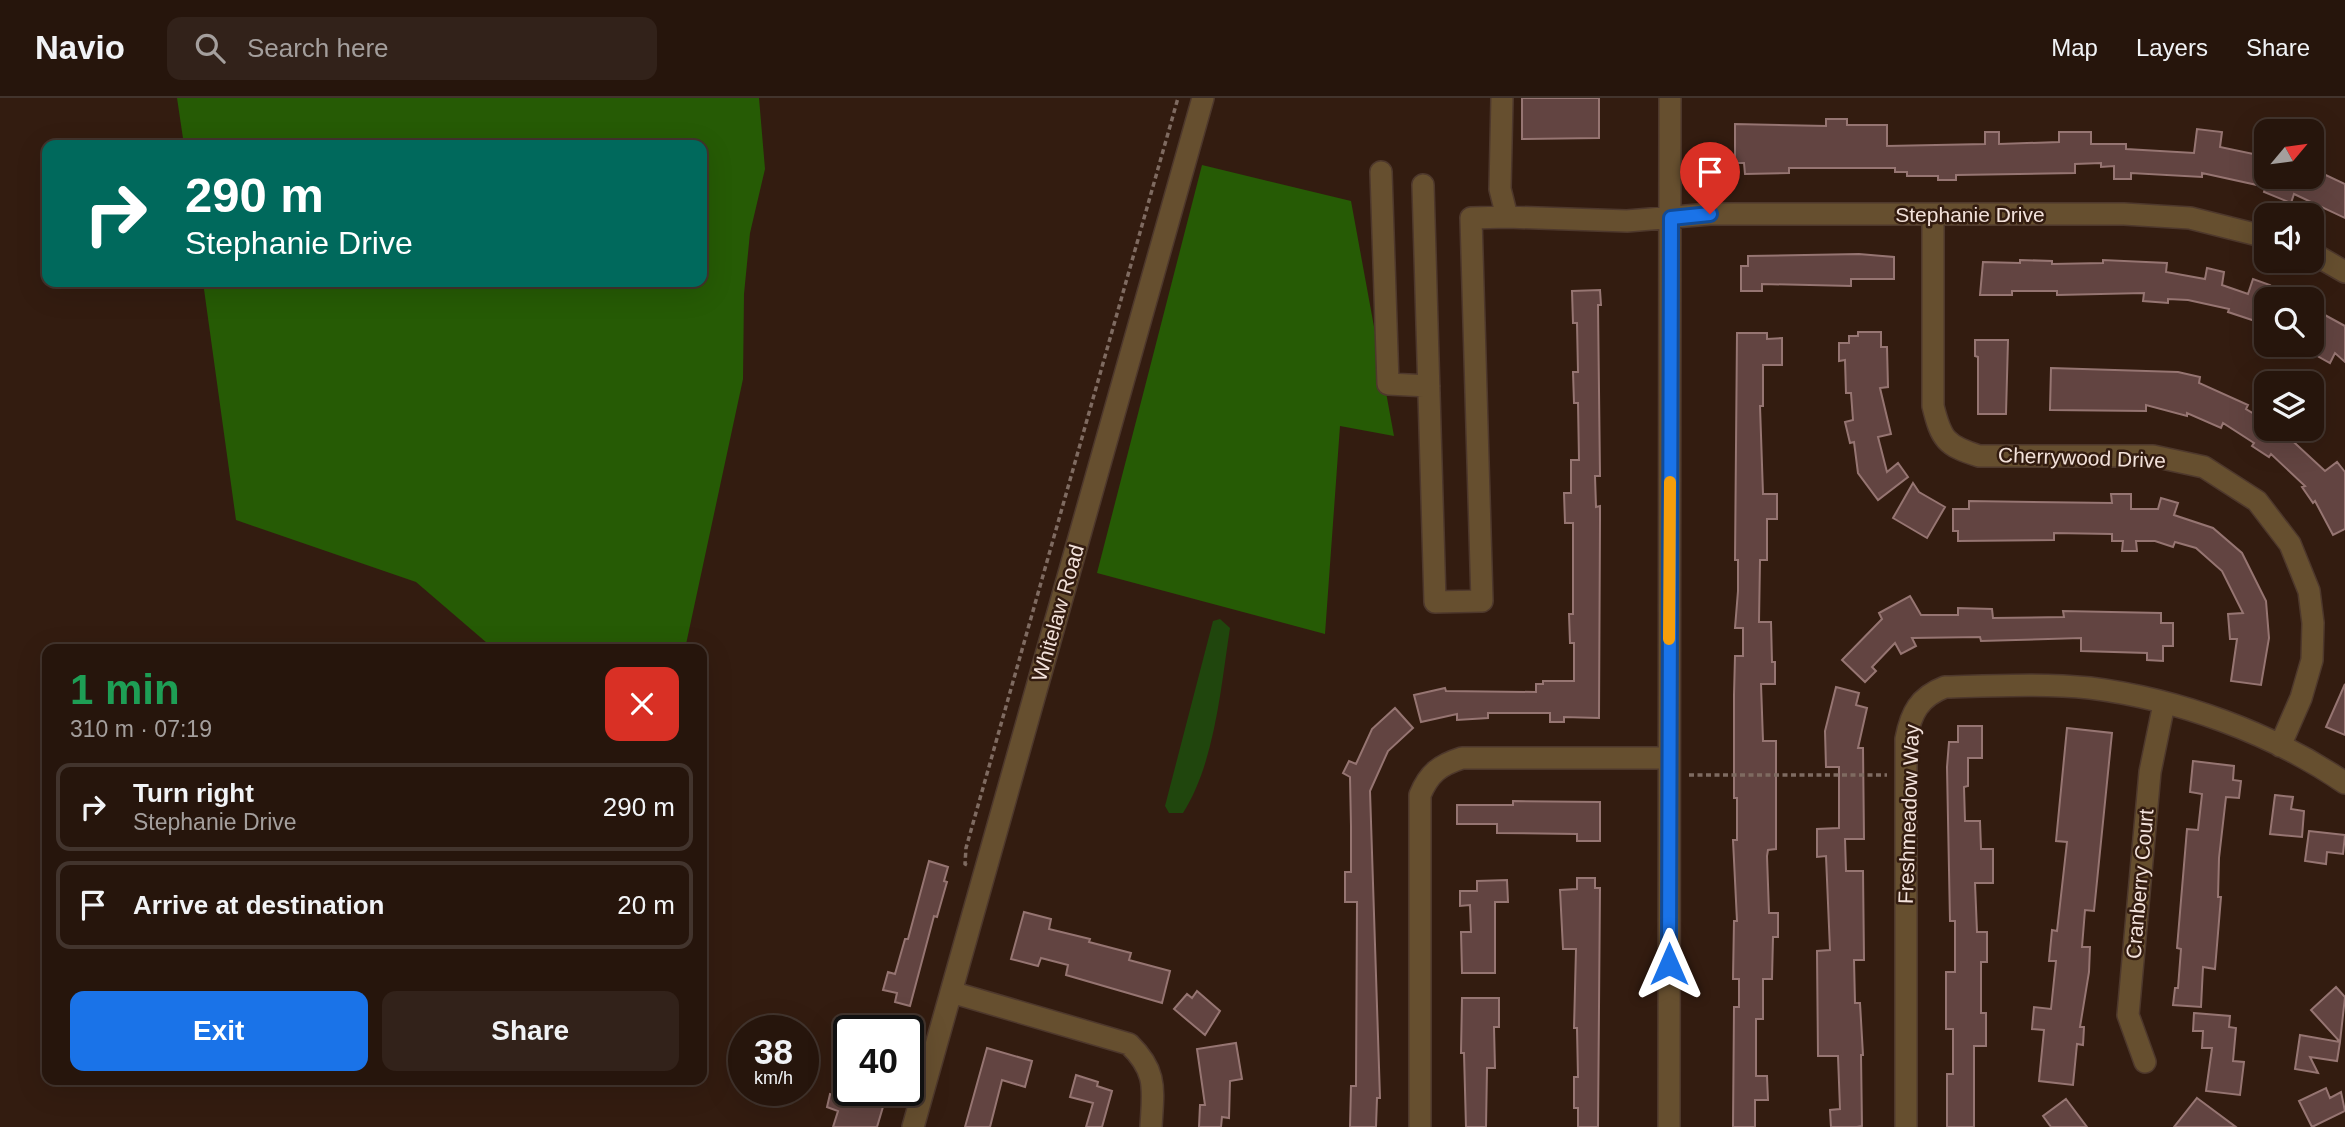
<!DOCTYPE html>
<html lang="en">
<head>
<meta charset="utf-8">
<style>
  :root { --surface:#26150c; --page:#32221a; --text:#f1f3f6; --muted:#a49f9d; --line:#42342d; --accent:#1a73e8 }
  body { margin:0; font-family:Helvetica,sans-serif; background:var(--page); color:var(--text); height:100vh; display:flex; flex-direction:column; font-size:26px; white-space:nowrap }
  * { box-sizing:border-box; margin:0 }
  p { font-size:23px; color:var(--muted) }
  .icon { flex:none; width:38px; height:38px; fill:none; stroke:currentColor; stroke-width:2; stroke-linecap:round; stroke-linejoin:round }
  .map { position:relative; flex:1; overflow:hidden }
  .sheet { position:absolute; left:42px; top:546px; width:665px; height:441px; display:flex; flex-direction:column; background:var(--surface); border-radius:14px; box-shadow:0 7px 28px #0002,0 0 0 2px var(--line) }
  .sheet>* { flex:none }
  .guide { position:absolute; left:42px; top:42px; width:665px; height:147px; border-radius:14px; box-shadow:0 7px 28px #0002,0 0 0 2px var(--line); background:#00695c; color:#fff; overflow:hidden }
  .needle { width:46px; rotate:61deg }
  .fabs { position:absolute; left:2254px; top:21px; display:grid; gap:14px }
  .fabs a { display:grid; place-items:center; width:70px; height:70px; border-radius:14px; background:var(--surface); box-shadow:0 7px 28px #0002,0 0 0 2px var(--line); font-size:35px }
  .speed { position:absolute; left:728px; top:917px; display:flex; gap:14px; font-size:35px; font-weight:700; text-align:center }
  .speed>* { display:grid; place-content:center; width:91px; height:91px; border-radius:50%; background:var(--surface); box-shadow:0 7px 28px #0002,0 0 0 2px var(--line); line-height:1 }
  .speed small { font-size:18px; font-weight:400 }
  .speed .limit { border:4px solid #111; border-radius:10px; background:#fff; color:#111 }
  .pin { position:absolute; display:grid; place-items:center; width:60px; height:60px; color:#fff; margin:-72px -30px; border-radius:50% 50% 50% 0; rotate:-45deg; box-shadow:0 0 7px #0007 }
  .pin .icon { rotate:45deg }
  .me { position:absolute; width:77px; margin:-38px; rotate:0deg; stroke-linejoin:round; filter:drop-shadow(0 0 5px #0008) }
  .turn { display:flex; align-items:center; gap:24px; height:147px; padding:0 28px; font-size:32px }
  .turn .icon { width:91px; height:91px; stroke-width:2.5 }
  .turn b { display:block; font-size:49px; line-height:60px }
  .round { display:grid; place-items:center; flex:none; width:74px; height:74px; border-radius:14px; background:var(--page) }
  .head { display:flex; align-items:center; justify-content:space-between; height:119px; padding:0 28px }
  h1 { font-size:42px; font-weight:800; line-height:52px; color:#1e9e55 }
  .action { display:flex; gap:14px; margin-top:auto; padding:14px 28px }
  .action a { flex:1; height:80px; border-radius:14px; background:var(--accent); color:#fff; font-size:28px; font-weight:800; line-height:80px; text-align:center }
  .action a+a { background:var(--page); color:var(--text) }
  ul { padding:0; list-style:none }
  li { display:flex; align-items:center; gap:21px; height:88px; margin:0 14px 10px; padding:0 14px; border:4px solid var(--line); border-radius:14px }
  li div { flex:1 }
  li b { display:block; font-size:26px }
  li em { font-style:normal }
  header { display:flex; align-items:center; gap:42px; box-sizing:border-box; height:98px; padding:0 35px; background:var(--surface); border-bottom:2px solid var(--line) }
  header strong { font-size:33px }
  nav { display:flex; gap:38px; margin-inline-start:auto; font-size:24px }
  .search { width:490px; height:63px; background:var(--page); display:flex; align-items:center; gap:18px; box-sizing:border-box; padding:0 24px; border-radius:14px; color:var(--muted); font-size:26px }
  .map>svg:first-child { display:block }
  .green { fill:#20460d }
  .forest { fill:#265b05 }
  .building { fill:#624441; stroke:#967572; stroke-width:2 }
  .lines { fill:none; stroke-linecap:round; stroke-linejoin:round }
  .minor-casing { stroke:#4e382c; stroke-width:24 }
  .path { stroke:#7f6b61; stroke-width:3.5; stroke-dasharray:5 3.5; stroke-linecap:butt }
  .minor { stroke:#664f2f; stroke-width:21 }
  .route-casing { stroke:#114b97; stroke-width:18 }
  .route { stroke:#1a73e8; stroke-width:12 }
  .slow { stroke:#f59e0b; stroke-width:12 }
  .labels { text-anchor:middle; stroke-width:5; stroke-linejoin:round; paint-order:stroke }
  .street-label { font-size:21px; fill:#f2e1da; stroke:#331c10 }
</style>
</head>
<body>
<header>
<strong>Navio</strong>
<div class="search"><svg class="icon" aria-label="search" viewBox="0 0 24 24"><circle cx="10" cy="10" r="6"/><path d="M15 15l6 6"/></svg>Search here</div>
<nav><a>Map</a><a>Layers</a><a>Share</a></nav>
</header>
<div class="map">
<svg width="2345" height="1029" viewBox="0 0 2345 1029">
  <rect width="100%" height="100%" fill="#331c10"/>
  <path class="green" d="M1220,521L1230,530C1221,588 1215,665 1183,715H1169L1165,708L1213,523Z"/>
  <path class="forest" d="M177,0H759L765,71L750,135L744,196L743,281L685,551H494L416,484L236,422L203,184H702V47H184Z
    M1202,67L1351,103L1394,338L1340,328L1325,536L1097,475Z"/>
  <path class="building" d="M1522,0H1599V40L1522,41Z
    M1826,21H1847V27H1887V48L1985,46V34H1999V46L2059,44V34H2091V46H2126V51L2194,55L2197,31L2222,34L2220,49L2263,58L2257,87L2202,75V79L2131,75V81H2114V68L2101,69V65L2075,66V75L1956,77V82H1938V78H1907V74H1895V70H1789V75L1745,76L1744,65H1735V26L1826,28Z
    M2315,72L2345,86V120L2294,96L2291,105L2264,94L2269,79H2312Z
    M1859,156L1894,159V181H1851V188L1762,186V193H1741V168H1748V158Z
    M2020,162L2052,163V166L2103,165V162L2167,165L2166,174L2205,181L2207,170L2224,174L2222,187L2248,196L2253,181L2270,187L2258,224L2228,214L2229,211L2188,202L2168,201V205L2143,203L2144,195L2057,197V193H2012V197H1980L1983,164L2020,165Z
    M1600,192L1601,207H1598L1600,378H1595L1596,409L1600,408V422L1599,620L1564,619V624H1550V615H1488V620L1457,622V616L1421,624L1414,597L1445,590L1446,593L1536,594V586H1543V583H1574V545H1570L1569,516H1573V425H1565L1564,395H1571V362H1579L1578,305H1574L1573,274H1578L1577,225H1573L1572,193Z
    M2312,210L2345,228V264L2335,255L2330,265L2312,255Z
    M1858,234H1881V249H1887L1888,289L1880,290L1891,336L1878,339L1887,374L1898,365L1908,379L1878,402L1858,375L1854,344L1850,345L1845,324L1853,322L1851,295H1846L1845,262L1839,263V245H1849V238H1858Z
    M1737,235H1767V241L1782,240V267H1763V308H1760L1763,396H1777V421H1767V462H1760L1759,524H1771L1772,564H1775V586H1761L1763,643H1776V751L1768,752L1767,758L1769,815H1778V839H1773L1772,881H1763V921H1756V978H1767L1768,1002H1755V1029H1733L1734,909H1739V881H1733L1734,823H1737L1733,742H1737V700H1734V597L1735,558H1743V530H1735L1738,493V462H1735Z
    M1975,242H2008L2006,316H1978V259L1975,258Z
    M2051,270L2178,274L2200,279L2199,285L2248,307L2246,311L2266,323V331L2283,334L2325,373L2337,364L2345,374V431L2333,437L2315,403L2313,405L2302,389L2305,388L2271,356L2269,359L2252,348L2254,345L2223,325L2221,330L2187,315V318L2146,307V313L2050,312Z
    M1913,385L1919,394L1945,409L1927,440L1893,420Z
    M2111,396H2131V411H2158L2161,400L2178,405L2174,417L2213,430L2242,455L2266,503L2269,540L2261,587L2231,583L2237,541H2230L2228,516L2243,515L2222,473L2196,450L2175,444L2173,449L2155,443H2136L2137,453H2122L2123,443H2112V436L2054,435V442L1958,443V433H1953V411H1969V403L2112,405Z
    M1910,498L1921,517H1958V510L1992,511L1993,520L2064,519L2063,513L2161,515V525H2173V548H2163V563L2147,562V555L2081,553V540L1981,543L1980,539L1912,540L1916,548L1901,556L1895,545L1872,569L1876,573L1865,584L1842,562L1882,521L1879,515Z
    M2345,586V637L2326,629Z
    M1836,589L1859,595L1856,607L1867,610L1858,650H1863L1864,741H1845L1846,773H1863L1864,862H1854L1855,905H1860L1863,957H1861L1862,1028L1857,1029H1831L1830,1012L1840,1011L1838,958H1818L1817,853L1830,852L1826,758L1817,759V731L1839,730V669H1826L1825,633Z
    M1395,610L1413,630L1388,653L1370,693L1380,1000H1377L1376,1029H1350L1351,988H1356L1357,804H1345V774H1351V728L1350,679L1343,675L1349,663L1356,666L1372,631Z
    M1958,628H1982V660H1968V688L1964,689L1965,723H1980L1981,751H1993V785H1975L1977,834H1987V864H1981V915H1986V948H1974V1029H1947V976H1953V931H1946V874H1955V823H1950L1947,669L1949,644H1958Z
    M2067,630L2112,635L2094,813L2085,812L2082,849H2090L2089,874L2080,929H2084L2083,947L2077,946L2073,987L2039,983L2044,932L2032,931L2034,909L2051,911L2056,863H2049L2052,832L2057,833L2067,744L2056,743Z
    M2193,663L2234,668L2233,682L2241,683L2239,700L2226,699L2219,760L2218,799H2221L2215,871L2203,869L2201,909L2173,907L2175,890H2178L2181,851L2177,850L2187,731L2198,732L2202,696L2190,694Z
    M2275,697L2293,699L2291,711L2304,713L2302,739L2270,736Z
    M1513,703L1600,704V743H1577V736L1497,735V726H1457V707H1513Z
    M2309,733L2345,737L2343,756L2327,754L2326,766L2305,763Z
    M929,763L948,769L944,783L947,784L937,819L934,818L910,908L895,904L897,895L883,892L888,874L895,876L905,841H908Z
    M1577,780H1595V790H1600L1598,1029H1578V1010H1574V979H1578L1577,930H1574L1576,851H1563L1560,792L1577,791Z
    M1507,782L1508,804H1495V875H1462L1461,834H1471L1470,807L1460,808V793H1477V783Z
    M1024,814L1051,821L1049,831L1090,841L1089,844L1131,855L1129,862L1170,873L1162,905L1066,877L1068,867L1041,860L1038,868L1011,861Z
    M2336,889L2345,899L2340,944L2311,912Z
    M1197,893L1220,913L1205,937L1174,911L1187,896L1192,900Z
    M1462,900H1499V929H1494L1495,970H1487L1486,1029H1466L1464,955H1461Z
    M2194,915L2230,918L2229,929L2236,930L2233,963L2244,964L2240,997L2206,993L2212,950H2202L2203,933H2193Z
    M874,917L916,929V933H869Z
    M2300,937L2340,944L2337,963L2310,959L2318,975L2295,971Z
    M1236,945L1242,981L1230,983L1229,1020L1222,1019L1221,1029H1199L1200,1007H1205L1197,951Z
    M987,950L1032,963L1025,989L1002,982L990,1029H965Z
    M1076,977L1098,984L1097,988L1112,993L1102,1029H1086L1093,1005L1070,999Z
    M2326,990L2330,1000L2341,994L2345,1013L2312,1029L2299,1003Z
    M841,992H888L877,1029H833L838,1013L827,1009L830,996L839,999Z
    M2197,1000L2236,1029H2174Z
    M2066,1001L2087,1029H2051L2043,1018Z"/>
  <g class="lines">
    <defs>
      <path id="minor" d="M1502,0L1500,91L1507,119L1627,123L1710,116H2124L2190,120L2266,139
        M1381,74L1388,286L1429,288
        M1423,87L1435,504L1482,503L1471,120L1507,119
        M1933,117V308C1941,341 1946,348 1979,358H2153L2204,369L2257,403L2290,446L2309,493L2313,525L2312,562L2301,600L2280,648
        M2312,155L2345,174
        M951,894L1129,946C1158,974 1153,992 1151,1029
        M2145,964L2128,917L2150,674L2164,606
        M913,1029L1203,0
        M1420,1029V697C1429,675 1440,667 1462,660H1669
        M1669,1029L1670,0
        M1906,1029V641C1911,615 1919,599 1945,589C1993,588 2042,585 2090,590C2178,601 2272,635 2345,685"/>
    </defs>
    <use href="#minor" class="minor-casing"/>
    <path class="path" d="M1689,677H1887
      M967,767L965,766L966,750L1178,0"/>
    <use href="#minor" class="minor"/>
  </g>
  <g class="lines">
    <defs>
      <path id="route" d="M1669,866L1671,120L1710,116"/>
    </defs>
    <use href="#route" class="route-casing"/>
    <use href="#route" class="route"/>
    <path class="slow" d="M1669,541L1670,384"/>
  </g>
  <g class="labels">
    <g class="street-label">
      <text x="1970" y="124">Stephanie Drive</text>
      <text transform="translate(2082 360) rotate(2)" y="7">Cherrywood Drive</text>
      <text transform="translate(1058 515) rotate(-74)" y="7">Whitelaw Road</text>
      <text transform="translate(1909 716) rotate(-88)" y="7">Freshmeadow Way</text>
      <text transform="translate(2140 786) rotate(-85)" y="7">Cranberry Court</text>
    </g>
  </g>
</svg>
<div class="fabs">
<a><svg class="needle" viewBox="-14 -14 28 28"><path d="M0-13l5 13h-10z" fill="#e53935"/><path d="M0 13l5-13h-10z" fill="#a49f9d"/></svg></a>
<a><svg class="icon" aria-label="sound" viewBox="0 0 24 24"><path d="M4 9h4l5-4v14l-5-4H4zM17 9q2 3 0 6"/></svg></a>
<a><svg class="icon" aria-label="search" viewBox="0 0 24 24"><circle cx="10" cy="10" r="6"/><path d="M15 15l6 6"/></svg></a>
<a><svg class="icon" aria-label="layers" viewBox="0 0 24 24"><path d="M12 4l9 5-9 5-9-5zM3 14l9 5 9-5"/></svg></a>
</div>
<div class="speed"><div>38<small>km/h</small></div><div class="limit">40</div></div>
<div class="pin" style="left:1710px;top:116px;background:#d93025"><svg class="icon" aria-label="arrive" viewBox="0 0 24 24"><path d="M6 21V4h12l-3 4 3 4H6"/></svg></div>
<svg class="me" style="left:1669px;top:866px" viewBox="-20 -20 40 40"><path d="M0-17L14 15 0 8-14 15z" fill="#1a73e8" stroke="#fff" stroke-width="4"/></svg>
<div class="guide">
<div class="turn"><svg class="icon" aria-label="right" viewBox="0 0 24 24"><path d="M7 20v-9h11M14 6l5 5-5 5"/></svg><div><b>290 m</b>Stephanie Drive</div></div>
</div>
<section class="sheet">
<div class="head"><div><h1>1 min</h1><p>310 m · 07:19</p></div><a class="round" style="background:#d93025;color:#fff"><svg class="icon" aria-label="close" viewBox="0 0 24 24"><path d="M6 6l12 12M18 6L6 18"/></svg></a></div>
<ul>
<li><svg class="icon" aria-label="right" viewBox="0 0 24 24"><path d="M7 20v-9h11M14 6l5 5-5 5"/></svg><div><b>Turn right</b><p>Stephanie Drive</p></div><em>290 m</em></li>
<li><svg class="icon" aria-label="arrive" viewBox="0 0 24 24"><path d="M6 21V4h12l-3 4 3 4H6"/></svg><div><b>Arrive at destination</b></div><em>20 m</em></li>
</ul>
<div class="action"><a>Exit</a><a>Share</a></div>
</section>
</div>
</body>
</html>
